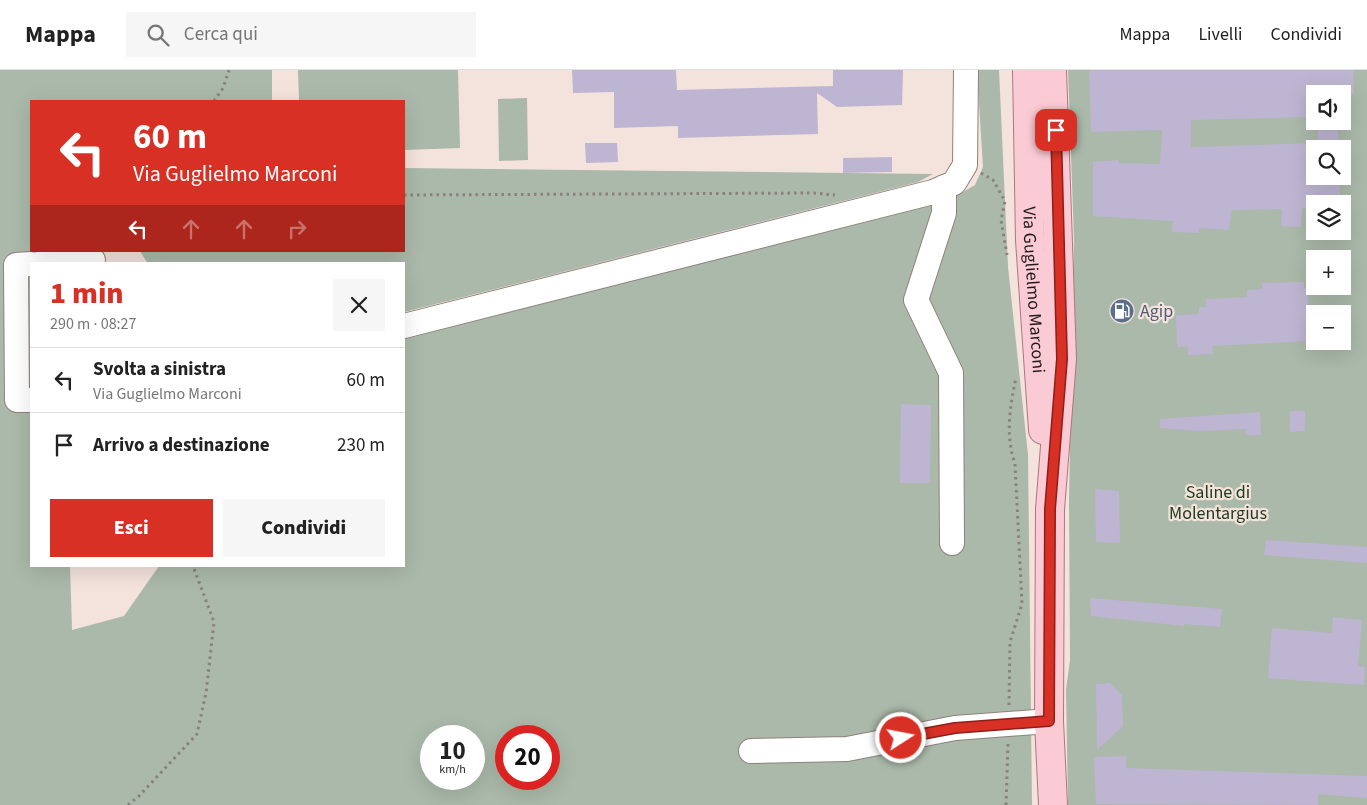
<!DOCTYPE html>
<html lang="it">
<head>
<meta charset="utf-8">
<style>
  :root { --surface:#fff; --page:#f6f6f6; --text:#222; --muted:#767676; --line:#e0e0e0; --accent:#d93025 }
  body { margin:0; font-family:"Source Sans 3",sans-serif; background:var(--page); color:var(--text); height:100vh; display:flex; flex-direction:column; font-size:19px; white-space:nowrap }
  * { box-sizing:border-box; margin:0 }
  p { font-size:16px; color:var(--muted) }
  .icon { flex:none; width:28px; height:28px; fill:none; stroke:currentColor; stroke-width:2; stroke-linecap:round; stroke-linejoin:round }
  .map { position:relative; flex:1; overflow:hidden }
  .details { position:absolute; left:30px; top:192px; width:375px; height:305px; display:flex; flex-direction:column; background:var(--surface); border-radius:0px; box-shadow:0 5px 20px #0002 }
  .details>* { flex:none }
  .guide { position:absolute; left:30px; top:30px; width:375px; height:152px; border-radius:0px; box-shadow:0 5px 20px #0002; background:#d93025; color:#fff; overflow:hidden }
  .controls { position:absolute; left:1306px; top:15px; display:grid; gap:10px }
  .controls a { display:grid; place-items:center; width:45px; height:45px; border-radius:0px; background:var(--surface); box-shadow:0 5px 20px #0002; font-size:25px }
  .speed { position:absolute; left:420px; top:655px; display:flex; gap:10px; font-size:25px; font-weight:700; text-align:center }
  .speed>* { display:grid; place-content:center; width:65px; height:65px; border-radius:50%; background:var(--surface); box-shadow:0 5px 20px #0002; line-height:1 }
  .speed small { font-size:12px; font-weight:400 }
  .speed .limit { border:8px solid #d22; background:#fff; color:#111 }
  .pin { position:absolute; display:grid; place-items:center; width:42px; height:42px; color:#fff; margin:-21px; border-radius:10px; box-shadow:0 2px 8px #0006 }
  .me { position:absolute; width:55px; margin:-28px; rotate:79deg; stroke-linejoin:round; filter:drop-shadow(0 0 4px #0008) }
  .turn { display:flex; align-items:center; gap:18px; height:105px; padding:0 20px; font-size:22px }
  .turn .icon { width:65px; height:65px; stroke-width:2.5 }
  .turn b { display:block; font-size:35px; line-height:42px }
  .lanes { display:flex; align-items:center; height:48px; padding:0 20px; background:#0003; justify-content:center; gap:25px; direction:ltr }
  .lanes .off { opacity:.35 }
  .round { display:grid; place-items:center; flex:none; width:52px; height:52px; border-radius:0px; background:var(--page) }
  .head { display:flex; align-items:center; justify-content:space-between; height:85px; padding:0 20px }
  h1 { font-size:30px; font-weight:800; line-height:38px; color:var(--accent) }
  .button { display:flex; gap:10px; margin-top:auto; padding:10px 20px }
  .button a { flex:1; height:58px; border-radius:0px; background:var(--accent); color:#fff; font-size:20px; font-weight:800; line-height:58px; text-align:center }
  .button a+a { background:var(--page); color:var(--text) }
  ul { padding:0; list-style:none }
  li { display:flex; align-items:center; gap:15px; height:65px; padding:0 20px; border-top:1px solid var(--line) }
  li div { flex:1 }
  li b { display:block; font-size:19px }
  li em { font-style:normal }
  header { display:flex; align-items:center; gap:30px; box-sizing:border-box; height:70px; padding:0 25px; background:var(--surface); border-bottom:1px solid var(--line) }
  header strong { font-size:24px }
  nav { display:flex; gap:28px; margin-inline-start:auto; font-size:18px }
  .search { width:350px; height:45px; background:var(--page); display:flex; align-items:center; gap:12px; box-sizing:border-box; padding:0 18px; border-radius:0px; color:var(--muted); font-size:19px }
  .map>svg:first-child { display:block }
  .green { fill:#aab9a9; fill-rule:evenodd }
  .building { fill:#beb5d2 }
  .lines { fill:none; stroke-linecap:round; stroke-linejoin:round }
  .minor-casing { stroke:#91817b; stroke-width:26 }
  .major-casing { stroke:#ab777f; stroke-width:30 }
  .path { stroke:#8c807c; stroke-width:3; stroke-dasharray:2.5 4; stroke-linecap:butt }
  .minor { stroke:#fff; stroke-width:24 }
  .major { stroke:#facbd4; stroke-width:28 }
  .route-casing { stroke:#8d1f18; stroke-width:12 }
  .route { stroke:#d93025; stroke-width:9 }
  .labels { text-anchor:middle; stroke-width:4.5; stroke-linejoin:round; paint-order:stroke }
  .street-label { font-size:18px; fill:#211b18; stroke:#f4e2dc }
  .service-label { font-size:18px; fill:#4e5e75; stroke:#f4e2dc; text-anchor:start }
  .park-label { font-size:18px; fill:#1a3c18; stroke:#f4e2dc }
</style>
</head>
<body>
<header>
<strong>Mappa</strong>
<div class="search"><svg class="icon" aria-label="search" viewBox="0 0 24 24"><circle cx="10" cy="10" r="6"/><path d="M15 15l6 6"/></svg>Cerca qui</div>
<nav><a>Mappa</a><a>Livelli</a><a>Condividi</a></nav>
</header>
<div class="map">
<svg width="1367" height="735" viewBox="0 0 1367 735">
  <rect width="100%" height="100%" fill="#f4e2dc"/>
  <path class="green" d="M0,0H272V31H31V181H62L31,194V496H70L72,560L124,546L159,496H404V267L953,128L975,115L983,97L977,0H999L1008,197L1028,385L1032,735H0ZM431,666H474V709H431ZM506,666H549V709H506Z
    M298,0H458L460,78L404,80V31H299Z
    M1068,0H1367V735H1068L1066,620L1070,590L1069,430L1074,170ZM1315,24H1342V51H1315ZM1315,79H1342V106H1315ZM1315,134H1342V161H1315ZM1315,189H1342V216H1315ZM1315,244H1342V271H1315Z
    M527,28L528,90L499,91L498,29Z
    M404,98L933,104L918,112L404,242V194H148L140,181H404Z"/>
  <path class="building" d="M572,0H676L677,20L833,16V0H903L902,35L837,37L817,23L818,64L678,68V56L614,58V22L573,23Z
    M1089,0H1353L1354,24H1315V47L1191,50V77L1315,73V106H1339L1340,134H1315V138H1302L1301,157L1281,156L1282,139L1232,140L1229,160L1199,158V163L1172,162L1173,151L1093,146V92L1119,90V93L1160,94L1162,60L1091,62Z
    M1318,51H1338V79H1318Z
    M585,73H617L618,92L586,93Z
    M892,87V102L843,103V88Z
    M1304,212V218H1308L1309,271L1212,276L1213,284L1188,285V276L1177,277L1176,245L1199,244V237H1206V229L1247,227V220L1263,219L1262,213Z
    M901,334L931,335L930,413H900Z
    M1290,341H1305V361L1290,362Z
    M1260,342L1261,365H1246V359L1199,361L1160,358V349Z
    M1095,419L1119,421L1120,473L1096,472Z
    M1266,470L1367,477V493L1264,485Z
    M1090,528L1222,539L1220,557L1184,554V556L1091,546Z
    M1333,547L1362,550L1358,596L1365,597L1364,615L1268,608L1272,558L1332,563Z
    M1110,613L1122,625L1123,656L1097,680L1096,614Z
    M1126,686V698L1367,706V728L1318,724V735L1096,734L1094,687Z"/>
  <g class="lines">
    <defs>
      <path id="minor" d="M944,117V143L916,230L951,303L952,473
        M31,194L16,195L17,330H31
        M38,194L93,190
        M404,256L933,122L954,113L965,95L966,0
        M751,681L847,679L955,658L1049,651"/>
      <g id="major">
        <path id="s1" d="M1027,0L1030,170L1043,360"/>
        <path d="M1052,0L1062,289L1050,439L1049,651L1053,735"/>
      </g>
    </defs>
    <use href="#minor" class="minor-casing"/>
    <use href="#major" class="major-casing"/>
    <path class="path" d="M214,31L223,18L229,0
      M981,103L993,110L1005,131L1001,150L1007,185
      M404,125L814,123L835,125
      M1009,635L1010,572L1022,534L1015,394C1005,364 1010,337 1016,307
      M128,735L139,726L197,664L206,623L214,552L193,496
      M1006,735L1008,674"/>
    <use href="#minor" class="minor"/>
    <use href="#major" class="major"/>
  </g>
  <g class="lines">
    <defs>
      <path id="route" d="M901,668L955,658L1049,651L1050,439L1062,289L1056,60"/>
    </defs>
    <use href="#route" class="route-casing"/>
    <use href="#route" class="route"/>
  </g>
  <defs>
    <symbol id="fuel-disc" viewBox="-11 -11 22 22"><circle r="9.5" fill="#5c6f8a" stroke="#f4e2dc"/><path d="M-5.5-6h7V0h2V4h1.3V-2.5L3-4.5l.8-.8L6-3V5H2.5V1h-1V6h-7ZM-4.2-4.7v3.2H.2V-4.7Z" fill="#fff"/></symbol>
  </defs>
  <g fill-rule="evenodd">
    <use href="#fuel-disc" x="1108" y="227" width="28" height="28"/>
  </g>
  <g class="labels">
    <g class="street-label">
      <text dy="6" stroke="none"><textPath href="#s1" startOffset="220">Via Guglielmo Marconi</textPath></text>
    </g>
    <g class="service-label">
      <text x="1140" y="247">Agip</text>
    </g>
    <g class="park-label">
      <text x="1218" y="428">Saline di<tspan x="1218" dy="21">Molentargius</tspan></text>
    </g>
  </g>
</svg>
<div class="controls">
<a><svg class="icon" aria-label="sound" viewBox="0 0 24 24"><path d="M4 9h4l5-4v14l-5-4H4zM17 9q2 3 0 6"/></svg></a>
<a><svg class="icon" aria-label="search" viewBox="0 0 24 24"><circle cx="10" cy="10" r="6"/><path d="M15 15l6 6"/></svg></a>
<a><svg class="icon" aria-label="layers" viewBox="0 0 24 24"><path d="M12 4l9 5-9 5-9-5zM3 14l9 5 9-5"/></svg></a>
<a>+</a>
<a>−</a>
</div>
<div class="speed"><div>10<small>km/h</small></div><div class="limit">20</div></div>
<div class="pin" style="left:1056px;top:60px;background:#d93025"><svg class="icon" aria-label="arrive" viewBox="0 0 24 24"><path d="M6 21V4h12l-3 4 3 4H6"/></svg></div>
<svg class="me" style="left:901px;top:668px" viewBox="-20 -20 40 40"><circle r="17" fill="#d93025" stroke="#fff" stroke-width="3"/><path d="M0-11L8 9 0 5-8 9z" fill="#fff"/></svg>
<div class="guide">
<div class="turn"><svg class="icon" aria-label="left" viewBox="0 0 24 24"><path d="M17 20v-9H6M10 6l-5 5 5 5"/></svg><div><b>60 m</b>Via Guglielmo Marconi</div></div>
<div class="lanes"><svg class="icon" aria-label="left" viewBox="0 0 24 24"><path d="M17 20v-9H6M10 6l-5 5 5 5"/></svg><svg class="icon off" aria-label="ahead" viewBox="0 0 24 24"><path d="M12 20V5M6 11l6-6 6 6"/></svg><svg class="icon off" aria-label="ahead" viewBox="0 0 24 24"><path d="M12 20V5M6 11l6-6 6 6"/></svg><svg class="icon off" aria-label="right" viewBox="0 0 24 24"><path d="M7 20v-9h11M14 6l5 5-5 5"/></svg></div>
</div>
<section class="details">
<div class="head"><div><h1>1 min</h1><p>290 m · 08:27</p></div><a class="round"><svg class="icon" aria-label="close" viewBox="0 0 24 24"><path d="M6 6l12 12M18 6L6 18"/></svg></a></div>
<ul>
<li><svg class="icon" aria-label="left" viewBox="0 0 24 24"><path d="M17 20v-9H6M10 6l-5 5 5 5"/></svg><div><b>Svolta a sinistra</b><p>Via Guglielmo Marconi</p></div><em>60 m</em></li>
<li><svg class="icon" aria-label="arrive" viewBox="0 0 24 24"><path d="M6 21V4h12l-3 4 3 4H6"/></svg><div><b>Arrivo a destinazione</b></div><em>230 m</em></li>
</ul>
<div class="button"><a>Esci</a><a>Condividi</a></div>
</section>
</div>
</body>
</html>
